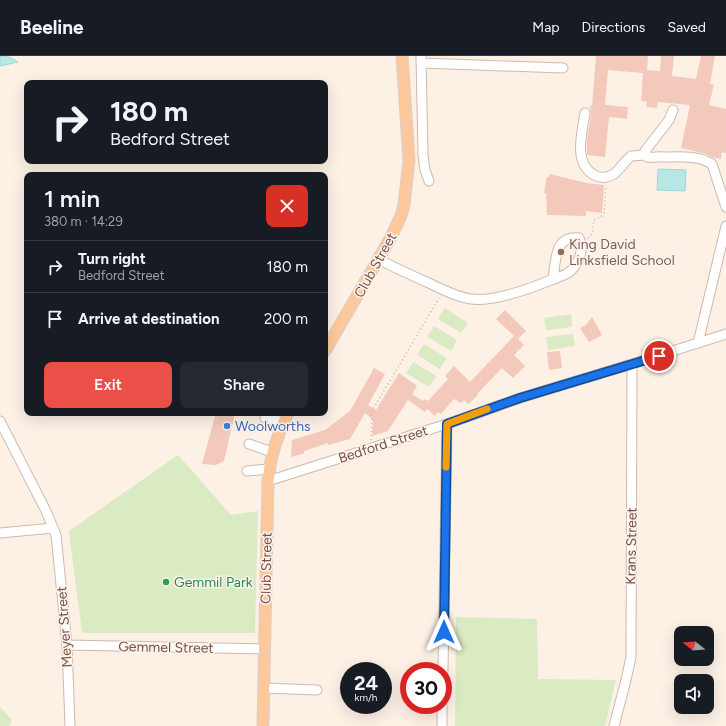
<!DOCTYPE html>
<html lang="en">
<head>
<meta charset="utf-8">
<style>
  :root { --surface:#171b24; --page:#242831; --text:#f1f3f6; --muted:#9ea1a6; --line:#363941; --accent:#ea5047 }
  body { margin:0; font-family:Figtree,sans-serif; background:var(--page); color:var(--text); height:100vh; display:flex; flex-direction:column; font-size:15px; white-space:nowrap }
  * { box-sizing:border-box; margin:0 }
  p { font-size:13px; color:var(--muted) }
  .icon { flex:none; width:22px; height:22px; fill:none; stroke:currentColor; stroke-width:2; stroke-linecap:round; stroke-linejoin:round }
  .map { position:relative; flex:1; overflow:hidden }
  .side { position:absolute; left:24px; top:116px; width:304px; height:244px; display:flex; flex-direction:column; background:var(--surface); border-radius:8px; box-shadow:0 4px 16px #0002 }
  .side>* { flex:none }
  .hud { position:absolute; left:24px; top:24px; width:304px; height:84px; border-radius:8px; box-shadow:0 4px 16px #0002; background:#171b24; color:var(--text); overflow:hidden }
  .needle { width:26px; rotate:287deg }
  .fabs { position:absolute; left:674px; top:570px; display:grid; gap:8px }
  .fabs a { display:grid; place-items:center; width:40px; height:40px; border-radius:8px; background:var(--surface); box-shadow:0 4px 16px #0002; font-size:20px }
  .speed { position:absolute; left:340px; top:606px; display:flex; gap:8px; font-size:20px; font-weight:700; text-align:center }
  .speed>* { display:grid; place-content:center; width:52px; height:52px; border-radius:50%; background:var(--surface); box-shadow:0 4px 16px #0002; line-height:1 }
  .speed small { font-size:10px; font-weight:400 }
  .speed .limit { border:6px solid #d22; background:#fff; color:#111 }
  .pin { position:absolute; display:grid; place-items:center; width:34px; height:34px; color:#fff; margin:-17px; border:2px solid #fff; border-radius:50%; box-shadow:0 1px 4px #0007 }
  .me { position:absolute; width:44px; margin:-22px; rotate:0deg; stroke-linejoin:round; filter:drop-shadow(0 0 3px #0008) }
  .turn { display:flex; align-items:center; gap:14px; height:84px; padding:0 20px; font-size:18px }
  .turn .icon { width:52px; height:52px; stroke-width:2.5 }
  .turn b { display:block; font-size:28px; line-height:34px }
  .round { display:grid; place-items:center; flex:none; width:42px; height:42px; border-radius:8px; background:var(--page) }
  .overview { display:flex; align-items:center; justify-content:space-between; height:68px; padding:0 20px }
  h1 { font-size:24px; font-weight:600; line-height:30px }
  .cta { display:flex; gap:8px; margin-top:auto; padding:8px 20px }
  .cta a { flex:1; height:46px; border-radius:8px; background:var(--accent); color:#fff; font-size:16px; font-weight:600; line-height:46px; text-align:center }
  .cta a+a { background:var(--page); color:var(--text) }
  ul { padding:0; list-style:none }
  li { display:flex; align-items:center; gap:12px; height:52px; padding:0 20px; border-top:1px solid var(--line) }
  li div { flex:1 }
  li b { display:block; font-size:15px }
  li em { font-style:normal }
  header { display:flex; align-items:center; gap:24px; box-sizing:border-box; height:56px; padding:0 20px; background:var(--surface); border-bottom:1px solid var(--line) }
  header strong { font-size:19px }
  nav { display:flex; gap:22px; margin-inline-start:auto; font-size:14px }
  .map>svg:first-child { display:block }
  .green { fill:#daebc3 }
  .water { fill:#b9e7e6; stroke:#9fd9d9 }
  .building { fill:#f3c9bc }
  .lines { fill:none; stroke-linecap:round; stroke-linejoin:round }
  .minor-casing { stroke:#d1b8ad; stroke-width:11 }
  .major-casing { stroke:#d9cfcc; stroke-width:13 }
  .path { stroke:#d8ac9f; stroke-width:1.5; stroke-dasharray:1 3; stroke-linecap:butt }
  .minor { stroke:#fff; stroke-width:9 }
  .major { stroke:#fdc99c; stroke-width:11 }
  .route-casing { stroke:#114b97; stroke-width:10 }
  .route { stroke:#1a73e8; stroke-width:7 }
  .slow { stroke:#f59e0b; stroke-width:7 }
  .education-dot { fill:#8d6e63; stroke:#fff4ec; stroke-width:1.5 }
  .shop-dot { fill:#3f7fe0; stroke:#fff4ec; stroke-width:1.5 }
  .leisure-dot { fill:#2e9e5b; stroke:#fff4ec; stroke-width:1.5 }
  .labels { text-anchor:middle; stroke-width:3; stroke-linejoin:round; paint-order:stroke }
  .education-label { font-size:14px; fill:#785e54; stroke:#fff4ec; text-anchor:start }
  .street-label { font-size:14px; fill:#775249; stroke:#fff4ec }
  .shop-label { font-size:14px; fill:#366cbe; stroke:#fff4ec; text-anchor:start }
  .leisure-label { font-size:14px; fill:#27864d; stroke:#fff4ec; text-anchor:start }
</style>
</head>
<body>
<header>
<strong>Beeline</strong>
<nav><a>Map</a><a>Directions</a><a>Saved</a></nav>
</header>
<div class="map">
<svg width="726" height="670" viewBox="0 0 726 670">
  <rect width="100%" height="100%" fill="#fdf0e5"/>
  <path class="green" d="M445,252L468,267L461,277L438,263Z
    M571,258L572,271L546,274L544,262Z
    M434,270L457,284L451,295L427,281Z
    M573,278L575,290L548,294L546,281Z
    M424,288L447,302L440,313L417,299Z
    M413,306L436,320L429,331L406,317Z
    M178,399L231,459L258,455L255,577H82L69,475Z
    M456,561L537,563L538,623L616,624L605,670H455Z
    M0,651L12,664L9,670H0Z"/>
  <path class="water" d="M0,0H7L18,6L0,10Z
    M658,113L686,114L685,135L657,134Z"/>
  <path class="building" d="M596,0H648L647,14L660,15L661,0H674L672,20L696,23L701,0H715L710,28L714,29L709,49L726,53V97L722,96L721,103L712,101L706,98L681,92L690,49L658,46L657,52L646,51L647,46L641,45L643,17L608,14L605,49L628,51L627,63L609,61L605,101L587,99V83L591,58L590,49L592,50Z
    M550,118L586,127L604,129L602,157L586,155V160L547,159L546,137H544L547,121H549Z
    M505,254L526,275L518,283L524,289L514,299L525,310L513,322L502,312L477,338L478,339L471,346L468,348L464,344L461,347L454,343L441,358L438,356L435,360L427,353L425,356L408,344L388,375L372,380L373,364L365,357L350,383L328,389V387L304,395V397L302,398L291,401L292,384L325,374L350,355L374,312L385,318L368,349L376,354L399,317L417,330L412,338L423,345L425,343L428,345L448,323L445,320L454,310L470,326L514,280L496,263Z
    M592,261L602,279L589,286L580,272L586,269Z
    M560,295L562,312L549,314L547,296Z
    M216,357H235L224,405L216,409L202,408Z"/>
  <g class="lines">
    <defs>
      <path id="minor" d="M421,0L423,99L425,114L429,125
        M421,7L563,12
        M673,54L669,64L645,95L647,101C653,102 658,100 664,101C679,101 698,99 712,108L726,151
        M585,57C582,77 573,107 594,119C601,123 607,122 614,118C620,113 625,105 631,100L645,99
        M378,203C395,212 413,220 431,228C443,234 457,241 471,243C494,246 529,233 551,224C556,222 563,220 568,217C578,210 585,194 579,182C554,179 556,205 553,223
        M698,287L726,170
        M265,362L283,366
        M0,365L46,455L56,479L67,589L70,670
        M249,388L272,396
        M247,415L269,413
        M268,425L447,368L520,342L632,308L726,278
        M0,477L53,472
        M67,589L264,593
        M443,615L447,368
        M263,632L317,634
        M442,670V649
        M614,670L626,624L631,601L632,308"/>
      <path id="major" d="M325,295L390,183L401,160L404,149L409,104L402,0
        M263,670L268,425C270,400 277,379 288,357"/>
    </defs>
    <use href="#minor" class="minor-casing"/>
    <use href="#major" class="major-casing"/>
    <path class="path" d="M588,182L592,178L594,164L602,160L604,157L606,130
      M371,384L372,355L439,242"/>
    <use href="#minor" class="minor"/>
    <use href="#major" class="major"/>
  </g>
  <g class="lines">
    <defs>
      <path id="route" d="M444,576L447,368L520,342L659,300"/>
    </defs>
    <use href="#route" class="route-casing"/>
    <use href="#route" class="route"/>
    <path class="slow" d="M446,411L447,368L487,353"/>
  </g>
  <circle class="education-dot" cx="561" cy="196" r="4"/>
  <circle class="shop-dot" cx="227" cy="370" r="4"/>
  <circle class="leisure-dot" cx="166" cy="526" r="4"/>
  <g class="labels">
    <g class="education-label">
      <text x="569" y="193">King David<tspan x="569" dy="16">Linksfield School</tspan></text>
    </g>
    <g class="street-label">
      <text transform="translate(375 209) rotate(-61)" y="5">Club Street</text>
      <text transform="translate(383 388) rotate(-18)" y="5">Bedford Street</text>
      <text transform="translate(631 490) rotate(-89)" y="5">Krans Street</text>
      <text transform="translate(266 512) rotate(-89)" y="5">Club Street</text>
      <text transform="translate(64 571) rotate(-94)" y="5">Meyer Street</text>
      <text transform="translate(166 591) rotate(1)" y="5">Gemmel Street</text>
    </g>
    <g class="shop-label">
      <text x="235" y="375">Woolworths</text>
    </g>
    <g class="leisure-label">
      <text x="174" y="531">Gemmil Park</text>
    </g>
  </g>
</svg>
<div class="fabs">
<a><svg class="needle" viewBox="-14 -14 28 28"><path d="M0-13l5 13h-10z" fill="#e53935"/><path d="M0 13l5-13h-10z" fill="#9ea1a6"/></svg></a>
<a><svg class="icon" aria-label="sound" viewBox="0 0 24 24"><path d="M4 9h4l5-4v14l-5-4H4zM17 9q2 3 0 6"/></svg></a>
</div>
<div class="speed"><div>24<small>km/h</small></div><div class="limit">30</div></div>
<div class="pin" style="left:659px;top:300px;background:#d93025"><svg class="icon" aria-label="arrive" viewBox="0 0 24 24"><path d="M6 21V4h12l-3 4 3 4H6"/></svg></div>
<svg class="me" style="left:444px;top:576px" viewBox="-20 -20 40 40"><path d="M0-17L14 15 0 8-14 15z" fill="#1a73e8" stroke="#fff" stroke-width="4"/></svg>
<div class="hud">
<div class="turn"><svg class="icon" aria-label="right" viewBox="0 0 24 24"><path d="M7 20v-9h11M14 6l5 5-5 5"/></svg><div><b>180 m</b>Bedford Street</div></div>
</div>
<section class="side">
<div class="overview"><div><h1>1 min</h1><p>380 m · 14:29</p></div><a class="round" style="background:#d93025;color:#fff"><svg class="icon" aria-label="close" viewBox="0 0 24 24"><path d="M6 6l12 12M18 6L6 18"/></svg></a></div>
<ul>
<li><svg class="icon" aria-label="right" viewBox="0 0 24 24"><path d="M7 20v-9h11M14 6l5 5-5 5"/></svg><div><b>Turn right</b><p>Bedford Street</p></div><em>180 m</em></li>
<li><svg class="icon" aria-label="arrive" viewBox="0 0 24 24"><path d="M6 21V4h12l-3 4 3 4H6"/></svg><div><b>Arrive at destination</b></div><em>200 m</em></li>
</ul>
<div class="cta"><a>Exit</a><a>Share</a></div>
</section>
</div>
</body>
</html>
